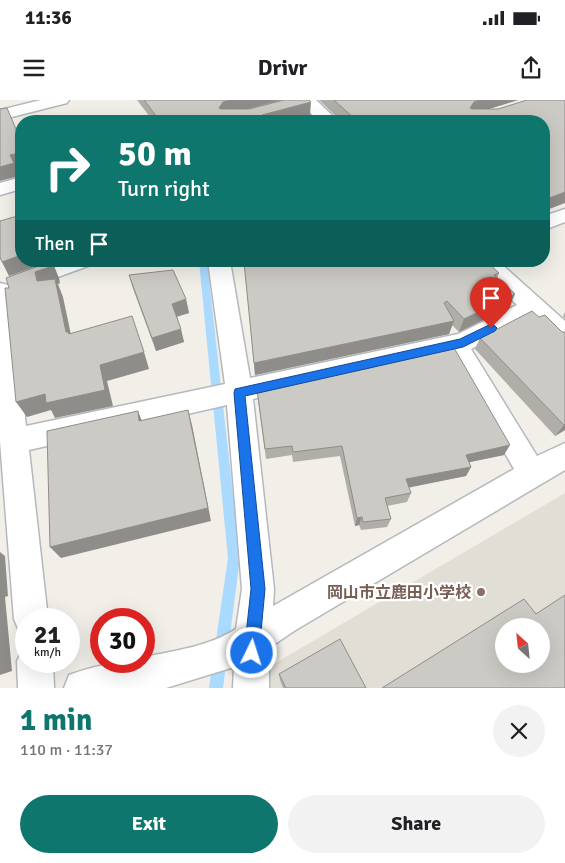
<!DOCTYPE html>
<html lang="en">
<head>
<meta charset="utf-8">
<style>
  :root { --surface:#fff; --page:#f2f2f2; --text:#202124; --muted:#757577; --accent:#0f766e }
  body { margin:0; font-family:Signika,"Noto Sans JP",sans-serif; background:var(--page); color:var(--text); height:100vh; display:flex; flex-direction:column; font-size:19px; white-space:nowrap }
  * { box-sizing:border-box; margin:0 }
  p { font-size:16px; color:var(--muted) }
  .icon { flex:none; width:28px; height:28px; fill:none; stroke:currentColor; stroke-width:2; stroke-linecap:round; stroke-linejoin:round }
  .map { position:relative; height:588px; overflow:hidden }
  .panel { display:flex; flex-direction:column; background:var(--surface); flex:1 }
  .panel>* { flex:none }
  .hud { position:absolute; left:15px; top:15px; width:535px; height:152px; border-radius:20px; box-shadow:0 5px 20px #0002; background:#0f766e; color:#fff; overflow:hidden }
  .needle { width:32px; rotate:333deg }
  .fabs { position:absolute; left:495px; top:518px; display:grid; gap:10px }
  .fabs a { display:grid; place-items:center; width:55px; height:55px; border-radius:50%; background:var(--surface); box-shadow:0 5px 20px #0002; font-size:25px }
  .speed { position:absolute; left:15px; top:508px; display:flex; gap:10px; font-size:25px; font-weight:700; text-align:center }
  .speed>* { display:grid; place-content:center; width:65px; height:65px; border-radius:50%; background:var(--surface); box-shadow:0 5px 20px #0002; line-height:1 }
  .speed small { font-size:12px; font-weight:400 }
  .speed .limit { border:8px solid #d22; background:#fff; color:#111 }
  .pin { position:absolute; display:grid; place-items:center; width:42px; height:42px; color:#fff; margin:-51px -21px; border-radius:50% 50% 50% 0; rotate:-45deg; box-shadow:0 0 5px #0007 }
  .pin .icon { rotate:45deg }
  .me { position:absolute; width:55px; margin:-28px; rotate:4deg; stroke-linejoin:round; filter:drop-shadow(0 0 4px #0008) }
  .turn { display:flex; align-items:center; gap:18px; height:105px; padding:0 20px; font-size:22px }
  .turn .icon { width:65px; height:65px; stroke-width:2.5 }
  .turn b { display:block; font-size:35px; line-height:42px }
  .then { display:flex; align-items:center; height:48px; padding:0 20px; background:#0003; gap:10px; font-size:19px }
  .round { display:grid; place-items:center; flex:none; width:52px; height:52px; border-radius:26px; background:var(--page) }
  .overview { display:flex; align-items:center; justify-content:space-between; height:85px; padding:0 20px }
  h1 { font-size:30px; font-weight:700; line-height:38px; color:var(--accent) }
  .cta { display:flex; gap:10px; margin-top:auto; padding:10px 20px }
  .cta a { flex:1; height:58px; border-radius:30px; background:var(--accent); color:#fff; font-size:20px; font-weight:700; line-height:58px; text-align:center }
  .cta a+a { background:var(--page); color:var(--text) }
  .status { display:flex; justify-content:space-between; align-items:center; height:35px; padding:0 25px; background:var(--surface); direction:ltr }
  .status svg { height:14px; fill:currentColor }
  header { display:flex; justify-content:space-between; align-items:center; height:65px; padding:0 20px; background:var(--surface); font-size:22px; font-weight:700 }
  .map>svg:first-child { display:block }
  .education { fill:#e1ded6; fill-rule:evenodd }
  .lines { fill:none; stroke-linecap:round; stroke-linejoin:round }
  .stream { fill:#aadaff; fill-rule:evenodd }
  .minor-casing { stroke:#b5b8bc; stroke-width:3 }
  .minor { fill:#fff; fill-rule:evenodd }
  .wall { fill:#afaea9 }
  .shaded-wall { fill:#8f8d8a }
  .building { fill:#cccac5; stroke:#8f8d8a; fill-rule:evenodd }
  .route { fill:#1a73e8; stroke:#114b97 }
  .education-dot { fill:#8d6e63; stroke:#fff; stroke-width:2 }
  .labels { text-anchor:middle; stroke-width:4.5; stroke-linejoin:round; paint-order:stroke }
  .near-education-label { font-size:16px; font-weight:bold; fill:#785e54; stroke:#fff; text-anchor:end }
</style>
</head>
<body>
<div class="status"><b>11:36</b><svg viewBox="0 0 49 12"><path d="M0 12V9h3v3zM5 12V6h3v6zM10 12V3h3v9zM15 12V0h3v12zM26 1h20v11H26zM47 4h2v5h-2z"/></svg></div>
<header><svg class="icon" aria-label="menu" viewBox="0 0 24 24"><path d="M4 6h16M4 12h16M4 18h16"/></svg>Drivr<svg class="icon" aria-label="share" viewBox="0 0 24 24"><path d="M12 15V3M7 8l5-5 5 5M5 13v7h14v-7"/></svg></header>
<div class="map">
<svg width="565" height="588" viewBox="0 0 565 588">
  <rect width="100%" height="100%" fill="#f1efe8"/>
  <path class="education" d="M565,393V588H268L267,568ZM504,526H541V564H504Z"/>
  <g class="lines">
    <path class="stream" d="M199,161H207L240,458L223,588H209L228,458Z"/>
    <defs>
      <path id="minor" d="M41,0H69L67,3L0,20V10Z
        M288,0H316L338,21H319L303,6L249,21H222L225,17Z
        M21,77V89L0,95V83Z
        M565,109V122L544,130V116Z
        M57,161H91L88,166L22,190L14,188L11,182L14,176Z
        M208,161H230L250,278L458,234L517,205L473,161H498L565,221V244L556,242L532,218L471,249L537,356L565,343V370L294,531L269,548V588H233L234,567L166,588H64L69,575C93,566 119,561 144,561V557C174,551 210,546 236,529L242,489L227,305L29,350L48,519H26V534L19,531L14,519L0,341V183L8,185L11,191L26,326L225,284ZM449,255L514,369L273,506L274,489L253,299Z
        M26,547V561H53L54,588H18L17,561L23,549Z"/>
    </defs>
    <use href="#minor" class="minor-casing"/>
    <use href="#minor" class="minor"/>
  </g>
  <path class="wall" d="M137,0H281L246,9L310,15L289,21H153Z
    M319,0H518L488,9L544,21H341Z
    M244,162L499,173L497,178L509,207L459,232L452,225L449,234L255,275Z
    M129,175L186,199L189,213L177,217L184,242L156,251L133,189Z
    M565,212V219L563,216Z
    M539,217L565,330L555,336L475,249L480,238Z
    M257,289L504,355L469,362L471,367L466,376L408,387L411,393L407,402L387,406L391,419L387,427L361,430L359,425L355,426L340,356L293,362L292,355L266,359L258,300Z
    M279,574L366,588H283L280,580Z"/>
  <path class="shaded-wall" d="M230,0H281L225,15L219,8L223,2Z
    M480,0H518L470,15V8L474,2Z
    M311,2L310,15L289,21H262V15Z
    M21,53V66L16,68L10,55Z
    M14,63L19,76L0,81V67Z
    M565,92V103L544,111V100Z
    M21,155V161H51L9,176L2,162Z
    M52,161L59,178L60,183L58,184L63,197L74,249L37,181L35,172Z
    M515,194L509,207L459,232L464,219Z
    M186,199L189,213L175,217L172,204Z
    M454,221L449,234L255,275L254,263Z
    M181,229L184,242L156,251L152,238Z
    M144,252L149,269L107,281L113,306L55,318L51,310L27,317L16,302L100,265Z
    M188,310L192,325L211,421L61,458L50,447Z
    M138,311L144,326L139,321Z
    M565,324V330L555,336L564,325Z
    M510,345L504,355L461,364L466,355Z
    M471,367L466,376L402,389L406,379Z
    M362,417L359,425L355,426L357,418Z
    M0,452L5,456L8,496L5,497L12,571L0,575Z"/>
  <path class="building" d="M144,0H230L223,2L219,8L221,9H249L284,0H309L311,2L262,15L268,21H160Z
    M334,0H480L474,2L470,8L472,9H498L527,0H565V92L544,100V21H357Z
    M7,8L21,41V53L10,55L14,63L0,67V9Z
    M21,115V155L2,162L0,157V121Z
    M52,161L53,166L35,172L37,181L55,179L66,232H68L69,234L132,216L144,252L100,265L105,290L46,303L45,294L16,302L5,188H9L6,178Z
    M254,161H486L499,173L494,175L515,194L464,219L447,201L444,203L454,221L254,263L244,162Z
    M173,170L186,199L172,204L181,229L152,238L129,175Z
    M532,211L539,217L545,215L562,232H565V324L564,325L480,238Z
    M453,246L510,345L466,355L471,367L406,379L411,393L385,398L391,419L363,422L362,417L357,418L342,346L293,352L292,346L265,349L257,289Z
    M188,310L208,408L50,447L47,331L138,311L139,321Z
    M565,495V588H382L524,499L536,514ZM504,526H541V564H504Z
    M340,539L366,588H286L279,574Z"/>
  <path class="route" d="M491,224L495,226L497,228L495,231L463,247L245,296L265,489L259,553L257,559L252,561L246,559L244,553L251,489L234,293L235,289L460,239Z"/>
  <circle class="education-dot" cx="481" cy="492" r="5"/>
  <g class="labels">
    <g class="near-education-label">
      <text x="471" y="498">岡山市立鹿田小学校</text>
    </g>
  </g>
</svg>
<div class="fabs">
<a><svg class="needle" viewBox="-14 -14 28 28"><path d="M0-13l5 13h-10z" fill="#e53935"/><path d="M0 13l5-13h-10z" fill="#757577"/></svg></a>
</div>
<div class="speed"><div>21<small>km/h</small></div><div class="limit">30</div></div>
<div class="pin" style="left:491px;top:228px;background:#d93025"><svg class="icon" aria-label="arrive" viewBox="0 0 24 24"><path d="M6 21V4h12l-3 4 3 4H6"/></svg></div>
<svg class="me" style="left:252px;top:553px" viewBox="-20 -20 40 40"><circle r="17" fill="#1a73e8" stroke="#fff" stroke-width="3"/><path d="M0-11L8 9 0 5-8 9z" fill="#fff"/></svg>
<div class="hud">
<div class="turn"><svg class="icon" aria-label="right" viewBox="0 0 24 24"><path d="M7 20v-9h11M14 6l5 5-5 5"/></svg><div><b>50 m</b>Turn right</div></div>
<div class="then">Then<svg class="icon" aria-label="arrive" viewBox="0 0 24 24"><path d="M6 21V4h12l-3 4 3 4H6"/></svg></div>
</div>
</div>
<section class="panel">
<div class="overview"><div><h1>1 min</h1><p>110 m · 11:37</p></div><a class="round"><svg class="icon" aria-label="close" viewBox="0 0 24 24"><path d="M6 6l12 12M18 6L6 18"/></svg></a></div>
<div class="cta"><a>Exit</a><a>Share</a></div>
</section>
</body>
</html>
